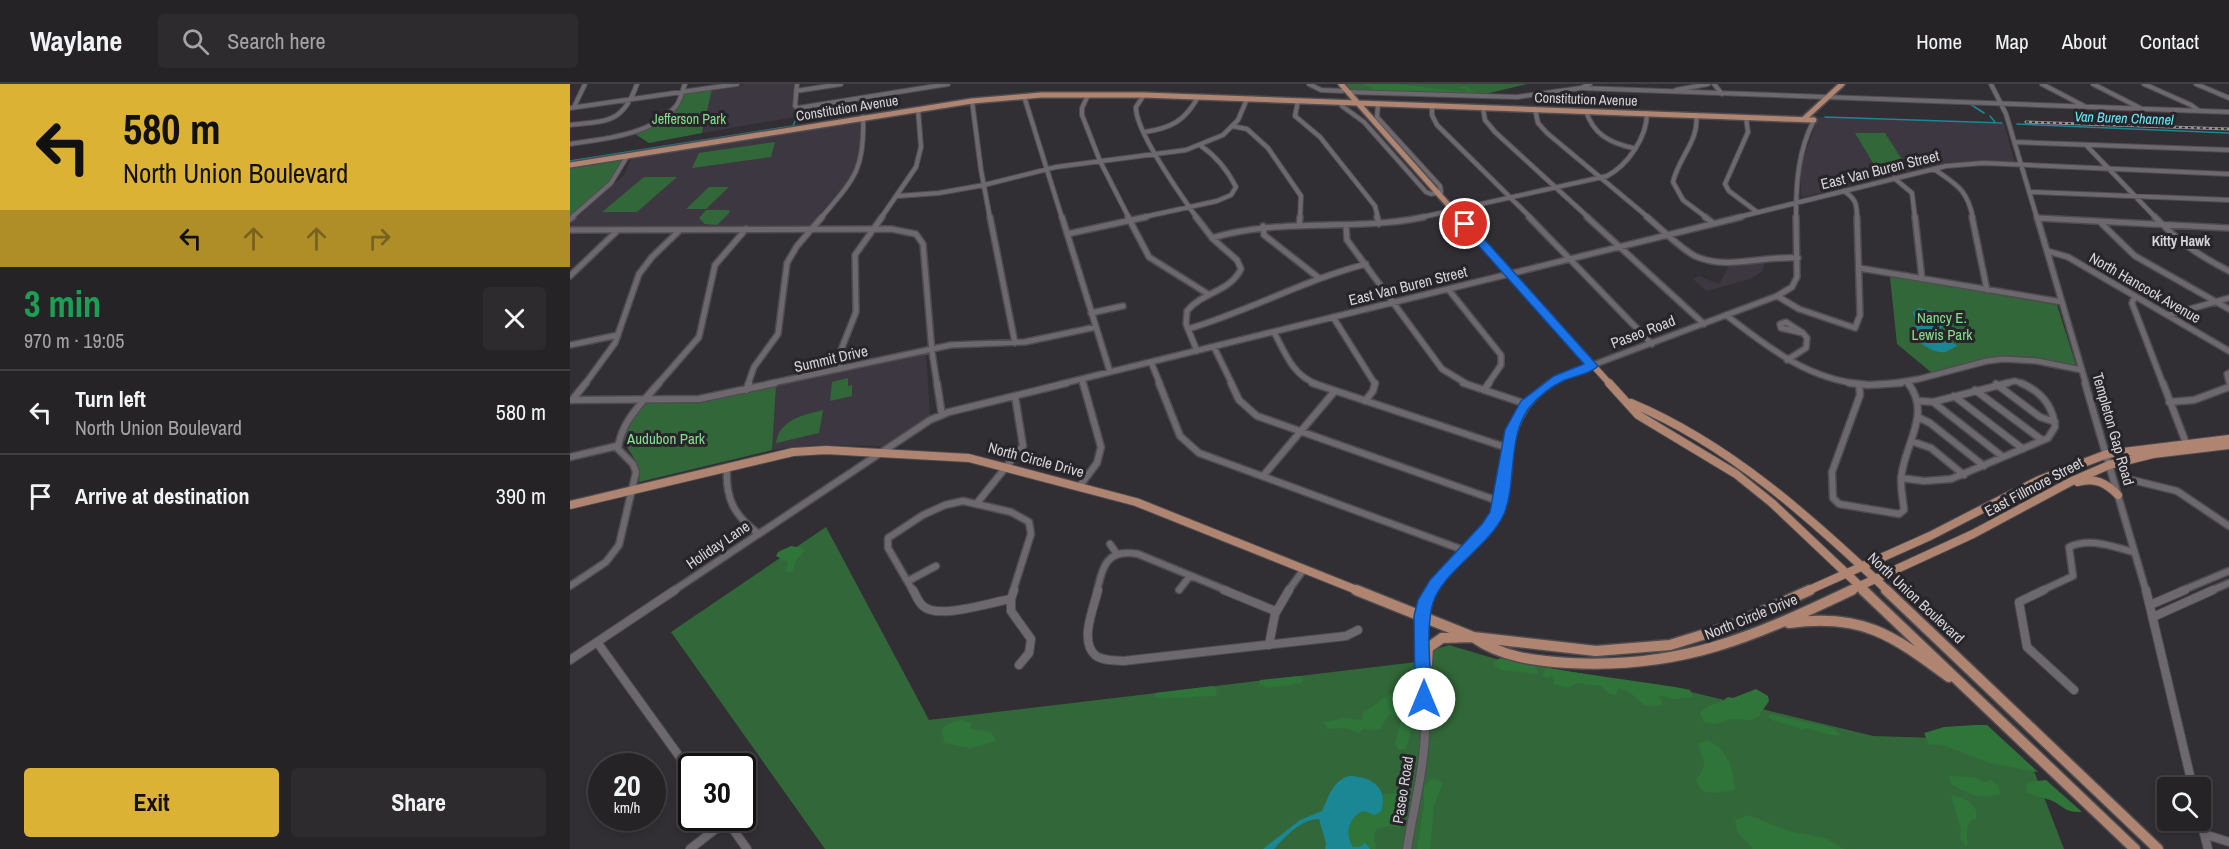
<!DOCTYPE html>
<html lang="en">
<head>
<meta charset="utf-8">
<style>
  :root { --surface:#262327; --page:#2e2b2f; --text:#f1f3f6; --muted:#a4a4a7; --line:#424044; --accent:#dbb233 }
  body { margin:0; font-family:"Archivo Narrow",sans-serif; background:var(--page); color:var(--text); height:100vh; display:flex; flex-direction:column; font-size:22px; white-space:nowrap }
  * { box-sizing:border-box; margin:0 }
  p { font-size:20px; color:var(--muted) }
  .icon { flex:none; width:33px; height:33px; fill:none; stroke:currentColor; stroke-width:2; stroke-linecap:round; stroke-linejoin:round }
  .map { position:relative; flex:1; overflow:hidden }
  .sheet { display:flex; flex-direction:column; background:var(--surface); width:570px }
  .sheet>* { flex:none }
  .top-card { background:#dbb233; color:#111; overflow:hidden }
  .buttons { position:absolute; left:1587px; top:693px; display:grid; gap:12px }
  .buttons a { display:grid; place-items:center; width:54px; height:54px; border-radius:6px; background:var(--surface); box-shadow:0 3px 9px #0003,0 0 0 2px var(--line); font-size:30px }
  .speed { position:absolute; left:18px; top:669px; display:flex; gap:12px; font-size:30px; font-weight:700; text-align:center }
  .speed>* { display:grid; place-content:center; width:78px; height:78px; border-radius:50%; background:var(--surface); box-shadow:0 3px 9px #0003,0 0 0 2px var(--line); line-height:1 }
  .speed small { font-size:15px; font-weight:400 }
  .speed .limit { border:3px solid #111; border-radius:9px; background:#fff; color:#111 }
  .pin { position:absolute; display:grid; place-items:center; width:51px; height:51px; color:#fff; margin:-26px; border:3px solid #fff; border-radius:50%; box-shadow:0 2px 6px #0007 }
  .me { position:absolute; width:66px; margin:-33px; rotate:0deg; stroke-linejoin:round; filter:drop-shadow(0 0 4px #0008) }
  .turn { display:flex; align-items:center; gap:21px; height:126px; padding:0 24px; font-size:27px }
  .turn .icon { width:78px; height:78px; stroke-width:2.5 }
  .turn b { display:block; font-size:42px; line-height:51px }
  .lanes { display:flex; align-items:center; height:57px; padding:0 24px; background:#0003; justify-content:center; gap:30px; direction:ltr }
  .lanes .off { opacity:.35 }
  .round { display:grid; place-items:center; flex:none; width:63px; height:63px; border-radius:6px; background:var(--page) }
  .headline { display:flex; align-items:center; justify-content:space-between; height:102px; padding:0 24px }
  h1 { font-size:36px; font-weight:700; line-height:45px; color:#1e9e55 }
  .action { display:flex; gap:12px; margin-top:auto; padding:12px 24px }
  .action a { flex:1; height:69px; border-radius:6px; background:var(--accent); color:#111; font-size:24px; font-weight:700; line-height:69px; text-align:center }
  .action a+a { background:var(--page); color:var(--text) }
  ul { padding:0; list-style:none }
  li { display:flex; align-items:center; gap:18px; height:84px; padding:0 24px; border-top:2px solid var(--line) }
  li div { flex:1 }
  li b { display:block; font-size:22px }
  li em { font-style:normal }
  header { display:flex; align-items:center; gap:36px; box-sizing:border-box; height:84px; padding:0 30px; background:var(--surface); border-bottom:2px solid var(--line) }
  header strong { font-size:28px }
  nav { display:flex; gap:33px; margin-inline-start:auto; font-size:21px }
  .search { width:420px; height:54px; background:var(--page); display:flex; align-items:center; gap:15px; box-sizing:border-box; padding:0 21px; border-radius:6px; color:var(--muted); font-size:22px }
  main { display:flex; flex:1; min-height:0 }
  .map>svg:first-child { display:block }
  .built { fill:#3d3741 }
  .green { fill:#326839 }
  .forest { fill:#2f753a }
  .water { fill:#1c8794 }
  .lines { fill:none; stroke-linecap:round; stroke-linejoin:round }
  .stream { stroke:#1c8794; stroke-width:1.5 }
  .minor-far3-casing { stroke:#4f4c50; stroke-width:6 }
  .minor-far2-casing { stroke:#4f4c50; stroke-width:8 }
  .minor-far1-casing { stroke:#4f4c50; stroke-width:9 }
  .minor-casing { stroke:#4f4c50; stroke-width:10 }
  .major-far3-casing { stroke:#4f4c50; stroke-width:8 }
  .major-far2-casing { stroke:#4f4c50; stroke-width:8 }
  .major-far1-casing { stroke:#4f4c50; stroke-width:10 }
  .major-casing { stroke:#4f4c50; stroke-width:13 }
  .minor-far3 { stroke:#6c686e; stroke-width:4 }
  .minor-far2 { stroke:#6c686e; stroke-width:5 }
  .minor-far1 { stroke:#6c686e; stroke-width:6 }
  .minor { stroke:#6c686e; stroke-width:8 }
  .major-far3 { stroke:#af8572; stroke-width:5 }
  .major-far2 { stroke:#af8572; stroke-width:6 }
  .major-far1 { stroke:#af8572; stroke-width:8 }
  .major { stroke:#af8572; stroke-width:10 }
  .rail-casing { stroke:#969397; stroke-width:3 }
  .rail { stroke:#28252a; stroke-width:1.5; stroke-dasharray:3; stroke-linecap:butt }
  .route { fill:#1a73e8; stroke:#114b97; stroke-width:1.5 }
  .labels { text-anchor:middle; stroke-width:6; stroke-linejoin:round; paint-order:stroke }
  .far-street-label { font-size:14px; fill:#d6d4d7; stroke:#28252a }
  .far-water-label { font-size:14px; font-style:italic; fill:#68eafb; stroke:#28252a }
  .far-park-label { font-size:14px; fill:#83e08d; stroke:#28252a }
  .far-neighbourhood-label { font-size:14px; font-weight:bold; fill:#d6d4d7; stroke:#28252a }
  .street-label { font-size:15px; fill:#d6d4d7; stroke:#28252a }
  .park-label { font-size:15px; fill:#83e08d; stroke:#28252a }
</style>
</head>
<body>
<header>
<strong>Waylane</strong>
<div class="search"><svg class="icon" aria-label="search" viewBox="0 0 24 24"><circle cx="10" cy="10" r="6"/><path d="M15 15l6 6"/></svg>Search here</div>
<nav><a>Home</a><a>Map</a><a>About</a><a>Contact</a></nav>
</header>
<main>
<section class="sheet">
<div class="top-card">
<div class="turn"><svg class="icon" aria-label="left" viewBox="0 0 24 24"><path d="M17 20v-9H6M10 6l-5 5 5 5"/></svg><div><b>580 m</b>North Union Boulevard</div></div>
<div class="lanes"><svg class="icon" aria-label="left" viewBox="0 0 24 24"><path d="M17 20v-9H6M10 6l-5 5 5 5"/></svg><svg class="icon off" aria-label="ahead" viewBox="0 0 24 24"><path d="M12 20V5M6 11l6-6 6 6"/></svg><svg class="icon off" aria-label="ahead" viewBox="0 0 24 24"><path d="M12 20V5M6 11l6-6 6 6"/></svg><svg class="icon off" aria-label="right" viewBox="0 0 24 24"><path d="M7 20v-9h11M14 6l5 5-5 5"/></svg></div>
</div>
<div class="headline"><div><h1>3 min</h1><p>970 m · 19:05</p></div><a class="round"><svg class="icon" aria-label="close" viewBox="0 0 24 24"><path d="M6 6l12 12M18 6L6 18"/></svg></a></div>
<ul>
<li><svg class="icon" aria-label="left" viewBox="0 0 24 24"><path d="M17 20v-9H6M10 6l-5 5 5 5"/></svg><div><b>Turn left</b><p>North Union Boulevard</p></div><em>580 m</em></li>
<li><svg class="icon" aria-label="arrive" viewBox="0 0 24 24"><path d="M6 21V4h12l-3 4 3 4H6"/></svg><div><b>Arrive at destination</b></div><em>390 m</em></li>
</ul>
<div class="action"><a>Exit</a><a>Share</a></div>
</section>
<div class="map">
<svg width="1659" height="765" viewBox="0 0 1659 765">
  <rect width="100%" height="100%" fill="#322f34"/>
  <path class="built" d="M175,0H225L222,23L226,25L224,33L132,49L142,5Z
    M1248,33L1434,40L1445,80L1412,77L1379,78L1233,113L1231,112V82Z
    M290,36V70L284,85L274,103L240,142L0,143V139L54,91L62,73Z
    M1191,176L1194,181L1192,188L1180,195L1136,207L1123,195L1129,192L1149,200L1159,182Z
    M352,268L356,270L360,331L313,362L244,361L202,366L206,302Z"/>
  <path class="green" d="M773,0H957L911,11L782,6Z
    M142,5L132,49L79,59L62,48C82,39 109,32 114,9Z
    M1285,49H1315L1335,80L1303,79Z
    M205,58L201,73L122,84L129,69Z
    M54,75L38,99L0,132V83Z
    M74,93H107L67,128H32Z
    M139,103H159L136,125H116Z
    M136,126H159L160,128L147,141L135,140L129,134Z
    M1322,192L1487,221L1506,281L1430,272L1418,274L1362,289L1327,260L1320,193Z
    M278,294V302L282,301V312L260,317L262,298Z
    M206,302L202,366L69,398C74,361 27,363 76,319L145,315Z
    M253,326L249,349L206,359C209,336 233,331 253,326Z
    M256,443L359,636L847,578L860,567L879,561L926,575L1121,608L1303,652L1366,654L1462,682L1494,765H255L101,548Z"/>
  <path class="forest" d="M791,0H826L896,8V5L887,3H896L911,11L802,7V3Z
    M221,462L232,464L235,467L226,476L223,487L216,488L218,478L206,472L208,468Z
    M930,574L963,581L968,587L967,590L932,586L925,582L924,578Z
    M975,584L1105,603L1120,606L1123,613L1107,615L1089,612L1092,618L1090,622L1074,621C1064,613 1061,606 1048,604L1046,611L1040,610L1031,602L1007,599L999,604L983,600L984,593L980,591L978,594L973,592Z
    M729,592L734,596L731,599L698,604L689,600L690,596Z
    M839,601H844L846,625L836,665H828L825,660L831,637L827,632L819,631L809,646L793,645L788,649L776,644L757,645L754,638L773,634L792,636L794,627C813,618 811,610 835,606Z
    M643,602L647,607L646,612C625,612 606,616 586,613L585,609Z
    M1186,605L1198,612L1199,617L1189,632L1182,636L1161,635L1145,640L1134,638L1130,628C1138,620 1149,621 1158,613L1163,614Z
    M1200,630L1262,644L1270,650L1266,652L1236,644L1232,646C1221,639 1208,641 1198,633Z
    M391,636L401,639V645L421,648L426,657L400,664L375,659L371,646L378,640Z
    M1406,641H1417L1468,688L1420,679L1370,660L1359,661L1354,649L1374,643Z
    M1137,656C1158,665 1163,684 1165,706L1144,709L1132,707L1126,696C1140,675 1133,680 1128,660Z
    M1379,692L1404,693L1414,698L1421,696L1429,702L1430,710C1411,716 1397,710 1381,700Z
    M863,694L873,699L864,721L860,765H847L854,722V702Z
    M1476,696L1512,728C1492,728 1495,722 1480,716C1471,713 1465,713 1456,708L1457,701L1460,698Z
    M827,709L836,712L830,744L818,742L807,745L804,750L806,765L783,763C774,750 779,734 793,727L799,730L813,719V711Z
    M1381,712C1392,711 1400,718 1406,726V735L1400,737L1397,744V763L1390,754L1391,746Z
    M1179,731L1219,747L1255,754L1274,765H1183L1167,747L1165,736Z"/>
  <path class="water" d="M1349,224L1364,228L1375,239L1367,250L1388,262C1383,263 1379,267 1375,268C1364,270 1351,260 1344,253L1346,238L1343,228Z
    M779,692C801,692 819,704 811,727L805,731L793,727C779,733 774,750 783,763H790L795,759L800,765H755L756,759L749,735C731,735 715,753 704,765H693L730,736L752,727C759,713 762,697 779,692Z"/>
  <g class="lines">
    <path class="stream" d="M1400,20L1414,29
      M1420,32L1425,38
      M1255,33L1432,39
      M1447,40L1659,49
      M0,77L223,42L226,35"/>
    <defs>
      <path id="minor-far3" d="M227,0L225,22L228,24L378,0
        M739,0L751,6L772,7
        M1144,0L1152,10
        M1421,0L1436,30L1467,134
        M1472,0L1514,22
        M1523,0L1572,25
        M1574,0L1621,21L1629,27
        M1626,0L1659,14
        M1011,4L1659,28
        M1106,6L1138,0
        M226,7L271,0
        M779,8L947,13L1011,4L1020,0
        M518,11L512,24V31L530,77L559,134
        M574,11L566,23C565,47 612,113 627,134
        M454,12L492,134
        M402,17L411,86L420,134
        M728,17L725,32L750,53L805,122L808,134
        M772,22L794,38L856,108L861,110L871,108L870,102L807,33L808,20
        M862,22V31L867,41L961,134
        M4,23L15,0
        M0,24L167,0
        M913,24L915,36L925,48L1019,134
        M965,25L968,39L977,49L1079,134
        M1016,27C1023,50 1040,59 1063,64
        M1126,31C1130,56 1108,74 1103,98L1113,116L1137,134
        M1176,33L1178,48L1155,100L1159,107L1187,128
        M0,41C38,37 53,39 67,0
        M662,42L677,45L698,64L731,112L730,134
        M575,48C601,44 615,37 628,13
        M1445,58L1659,66
        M0,60C34,55 82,51 106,22C111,16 112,7 115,0
        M1516,61L1586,134
        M1364,85C1387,101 1397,105 1403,134
        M1324,94L1342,109L1345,134
        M1274,107C1286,115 1287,120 1287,134
        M1459,108L1659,116
        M328,112L369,109L414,101L486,83L616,66L653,51L668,36L677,15
        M1,134L41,99L58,71
        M251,134C284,95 295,86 293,33
        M311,134L346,83L351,63L348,25
        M569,134L647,117L661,111L666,103C657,85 646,72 630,61
        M848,134L1037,92C1058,81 1077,53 1077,29
        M1165,134L1376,82L1413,79L1659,90
        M1226,134C1226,99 1228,67 1244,36"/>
      <path id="minor-far2" d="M420,133L445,259
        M492,133L540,288
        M558,133L579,173L638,210
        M626,133L643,155L667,176L671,185C660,208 632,208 617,227L616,240L627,267
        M807,133L809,140
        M959,133L1082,260
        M1017,133L1134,240
        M1077,133C1092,145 1108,163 1125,172C1157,187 1194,171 1228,174
        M1135,133L1143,139
        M1345,133L1352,195
        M1402,133L1417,206
        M1467,133L1516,300
        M1585,133C1609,158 1628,171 1659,187
        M1467,134L1659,144
        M0,135L3,133
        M1531,139L1565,172L1659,225
        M776,141L777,156L872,285L897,300
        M693,142L694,151L749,194
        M729,142L730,133
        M0,146L321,145L346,150L353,160L362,268L367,300
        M497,150L576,133
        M642,154C712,133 784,148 854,133
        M1477,167L1498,173L1659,267
        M1289,184L1492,218
        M0,192L48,146
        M878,205L931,271V281L918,300
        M1207,212L1229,225L1285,244L1290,231L1287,133
        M1565,212L1562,219L1593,300
        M521,229L553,222
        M1156,231C1198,263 1237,295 1291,300
        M1599,231L1659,214
        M763,233L805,300
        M1216,238L1233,249L1211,244L1210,240Z
        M618,245C679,227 734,196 796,180
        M704,248C715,269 723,292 747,300
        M0,261L48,251
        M644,263L662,300
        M1217,276L1236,264L1237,254L1233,249
        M581,278L590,300
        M270,285L271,266L286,228L285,171L312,133
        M1659,289L1657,290L1659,298
        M512,295L513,300
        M15,300L45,259L69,190L82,173L110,146
        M88,300L129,253L145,181L176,145
        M178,300L184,283L208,250L217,179L227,162L252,133
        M198,300L381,261L455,258L526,243
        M491,300L1171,133
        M978,300L988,294L1207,212L1222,203L1227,193L1226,133
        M1318,300L1349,295L1417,277L1433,275L1467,277L1512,286
        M1432,300L1445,297L1454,300"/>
      <path id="minor-far1" d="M367,299L372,331
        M589,299L610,352L629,369L896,467
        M661,299L669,316L687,332L931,418
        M742,299L938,364
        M893,299L956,320
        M1279,299L1299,301L1331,299
        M1515,299L1576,507
        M1593,299L1616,359
        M1426,300L1470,333L1485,338
        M1289,301L1290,311L1262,388L1263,414L1269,420L1329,430L1334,426C1333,414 1329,401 1332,388C1337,357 1361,328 1338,299
        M176,306L179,299
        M914,306L919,299
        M1405,306L1472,356
        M1384,312L1453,365
        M0,316L129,315L205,299
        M2,316L16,299
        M795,317L803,307L805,299
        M1350,317L1363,318L1438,299
        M1363,318L1433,373
        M1599,318L1624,316L1659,303
        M1348,333L1360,339L1414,382
        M1341,357L1361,364L1394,391
        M0,373L47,362
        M157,383C155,414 164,432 189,450
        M693,392L764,308
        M1331,394L1354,397L1381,395L1478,354L1485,343C1483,321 1470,307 1451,299
        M1554,394L1607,407L1659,442
        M509,403L527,379L531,363L513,299
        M407,419L453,362L445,312
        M540,460L547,470
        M338,497L366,482
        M0,502L36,478L49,461L66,388L63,380L48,365C51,337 72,319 89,299
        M609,506L620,492
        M103,507L360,336L379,328L497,299
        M343,507L318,464V454L353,431L375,421L393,417L441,428L459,438L461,450L443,507
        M527,507C533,482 537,464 568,470L658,507
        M718,507L734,485
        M860,507C876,477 910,461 926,430C932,418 933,404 935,390C940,353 948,320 981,299
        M1471,507L1503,492L1499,463C1520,453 1543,463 1564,468
        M1611,507L1659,487
        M1640,507L1659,499"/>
      <path id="minor" d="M343,506C346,511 348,518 353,522C368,536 421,518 441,515
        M528,506C524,523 509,557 525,571C532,577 544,576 553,577L776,552L788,546
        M654,506L705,527
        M1474,506L1449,518L1457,563L1504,606
        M1576,506L1623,704
        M441,515V527L461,555L459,569L449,581
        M441,515L444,506
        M1580,521L1615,506
        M1583,533L1643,506
        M27,558L122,690
        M699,561L705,530L719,506
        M0,576L105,506
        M155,734L177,765
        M1630,734L1638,765
        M1634,750L1659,758
        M120,765L156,737
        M837,765C843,726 854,687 855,647C857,601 839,548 861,506"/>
      <path id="major-far3" d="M771,0L890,134
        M1235,34L1272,0
        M0,81L402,17L471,11H574L1244,36"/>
      <path id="major-far2" d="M888,133L1040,300"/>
      <path id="major-far1" d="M1039,299L1068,331L1166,390L1202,419L1295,507
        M1061,319C1159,360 1242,435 1318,507
        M1508,398C1525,393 1536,399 1548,411
        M0,421L223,368L256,366L399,374L566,418L789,507
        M1237,507L1360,452L1469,396L1537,370L1659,355
        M1279,507L1403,450L1500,398L1539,381L1583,370L1659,361"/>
      <path id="major" d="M786,506L903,553L1026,567L1100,561L1158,543L1240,506
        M1293,506L1565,765
        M1316,506L1588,765
        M1219,539C1293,529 1322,551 1379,593
        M903,553C931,573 965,577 999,579C1112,585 1183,553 1282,506
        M853,584L857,580L858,564L872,554L902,553"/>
    </defs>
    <use href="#minor-far3" class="minor-far3-casing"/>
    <use href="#minor-far2" class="minor-far2-casing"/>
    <use href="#minor-far1" class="minor-far1-casing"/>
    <use href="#minor" class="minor-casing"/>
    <use href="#major-far3" class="major-far3-casing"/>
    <use href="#major-far2" class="major-far2-casing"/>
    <use href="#major-far1" class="major-far1-casing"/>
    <use href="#major" class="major-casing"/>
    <use href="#minor-far3" class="minor-far3"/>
    <use href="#minor-far2" class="minor-far2"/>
    <use href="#minor-far1" class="minor-far1"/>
    <use href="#minor" class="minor"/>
    <use href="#major-far3" class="major-far3"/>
    <use href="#major-far2" class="major-far2"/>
    <use href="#major-far1" class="major-far1"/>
    <use href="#major" class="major"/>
    <defs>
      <path id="rail" d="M1456,38L1659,45"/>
    </defs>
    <use href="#rail" class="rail-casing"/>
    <use href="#rail" class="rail"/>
  </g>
  <path class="route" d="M895,137L899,138L1028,282C1021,290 1005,292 995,296C982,302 968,313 959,324C937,354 947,399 934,430C920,462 873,487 863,519C855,545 861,587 862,615L860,620L854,622L848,620L845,615L844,532L848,516L860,496L912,440L920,428L935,346L951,317L984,292L1014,280L892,143L890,140Z"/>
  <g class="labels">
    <g class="far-street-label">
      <text transform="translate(1016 15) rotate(2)" y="5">Constitution Avenue</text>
      <text transform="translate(277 24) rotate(-9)" y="5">Constitution Avenue</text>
    </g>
    <g class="far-water-label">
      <text transform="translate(1554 34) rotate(2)" y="5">Van Buren Channel</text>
    </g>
    <g class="far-park-label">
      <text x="119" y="40">Jefferson Park</text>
    </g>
    <g class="far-neighbourhood-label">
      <text x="1611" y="162">Kitty Hawk</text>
    </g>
    <g class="street-label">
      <text transform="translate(1310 86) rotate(-14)" y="5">East Van Buren Street</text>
      <text transform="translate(838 202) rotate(-14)" y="5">East Van Buren Street</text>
      <text transform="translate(1575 204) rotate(30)" y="5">North Hancock Avenue</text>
      <text transform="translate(1073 248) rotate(-21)" y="5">Paseo Road</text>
      <text transform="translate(261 275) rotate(-13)" y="5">Summit Drive</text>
      <text transform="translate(1543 345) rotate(74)" y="5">Templeton Gap Road</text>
      <text transform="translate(466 376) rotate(15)" y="5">North Circle Drive</text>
      <text transform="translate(1464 403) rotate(-28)" y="5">East Fillmore Street</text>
      <text transform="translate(148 461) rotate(-34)" y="5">Holiday Lane</text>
      <text transform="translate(1346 514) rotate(43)" y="5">North Union Boulevard</text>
      <text transform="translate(1181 533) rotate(-22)" y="5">North Circle Drive</text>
      <text transform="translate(833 706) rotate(-81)" y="5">Paseo Road</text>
    </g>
    <g class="park-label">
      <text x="1372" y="239">Nancy E.<tspan x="1372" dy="17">Lewis Park</tspan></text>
      <text x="96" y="360">Audubon Park</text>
    </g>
  </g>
</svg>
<div class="buttons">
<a><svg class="icon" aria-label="search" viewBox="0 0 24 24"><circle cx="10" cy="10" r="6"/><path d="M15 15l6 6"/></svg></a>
</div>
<div class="speed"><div>20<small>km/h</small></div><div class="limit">30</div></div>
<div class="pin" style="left:895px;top:140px;background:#d93025"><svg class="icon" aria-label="arrive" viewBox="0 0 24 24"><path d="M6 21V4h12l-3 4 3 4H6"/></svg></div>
<svg class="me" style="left:854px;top:615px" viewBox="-20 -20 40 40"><circle r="19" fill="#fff"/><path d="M0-13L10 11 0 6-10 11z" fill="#1a73e8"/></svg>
</div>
</main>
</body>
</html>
